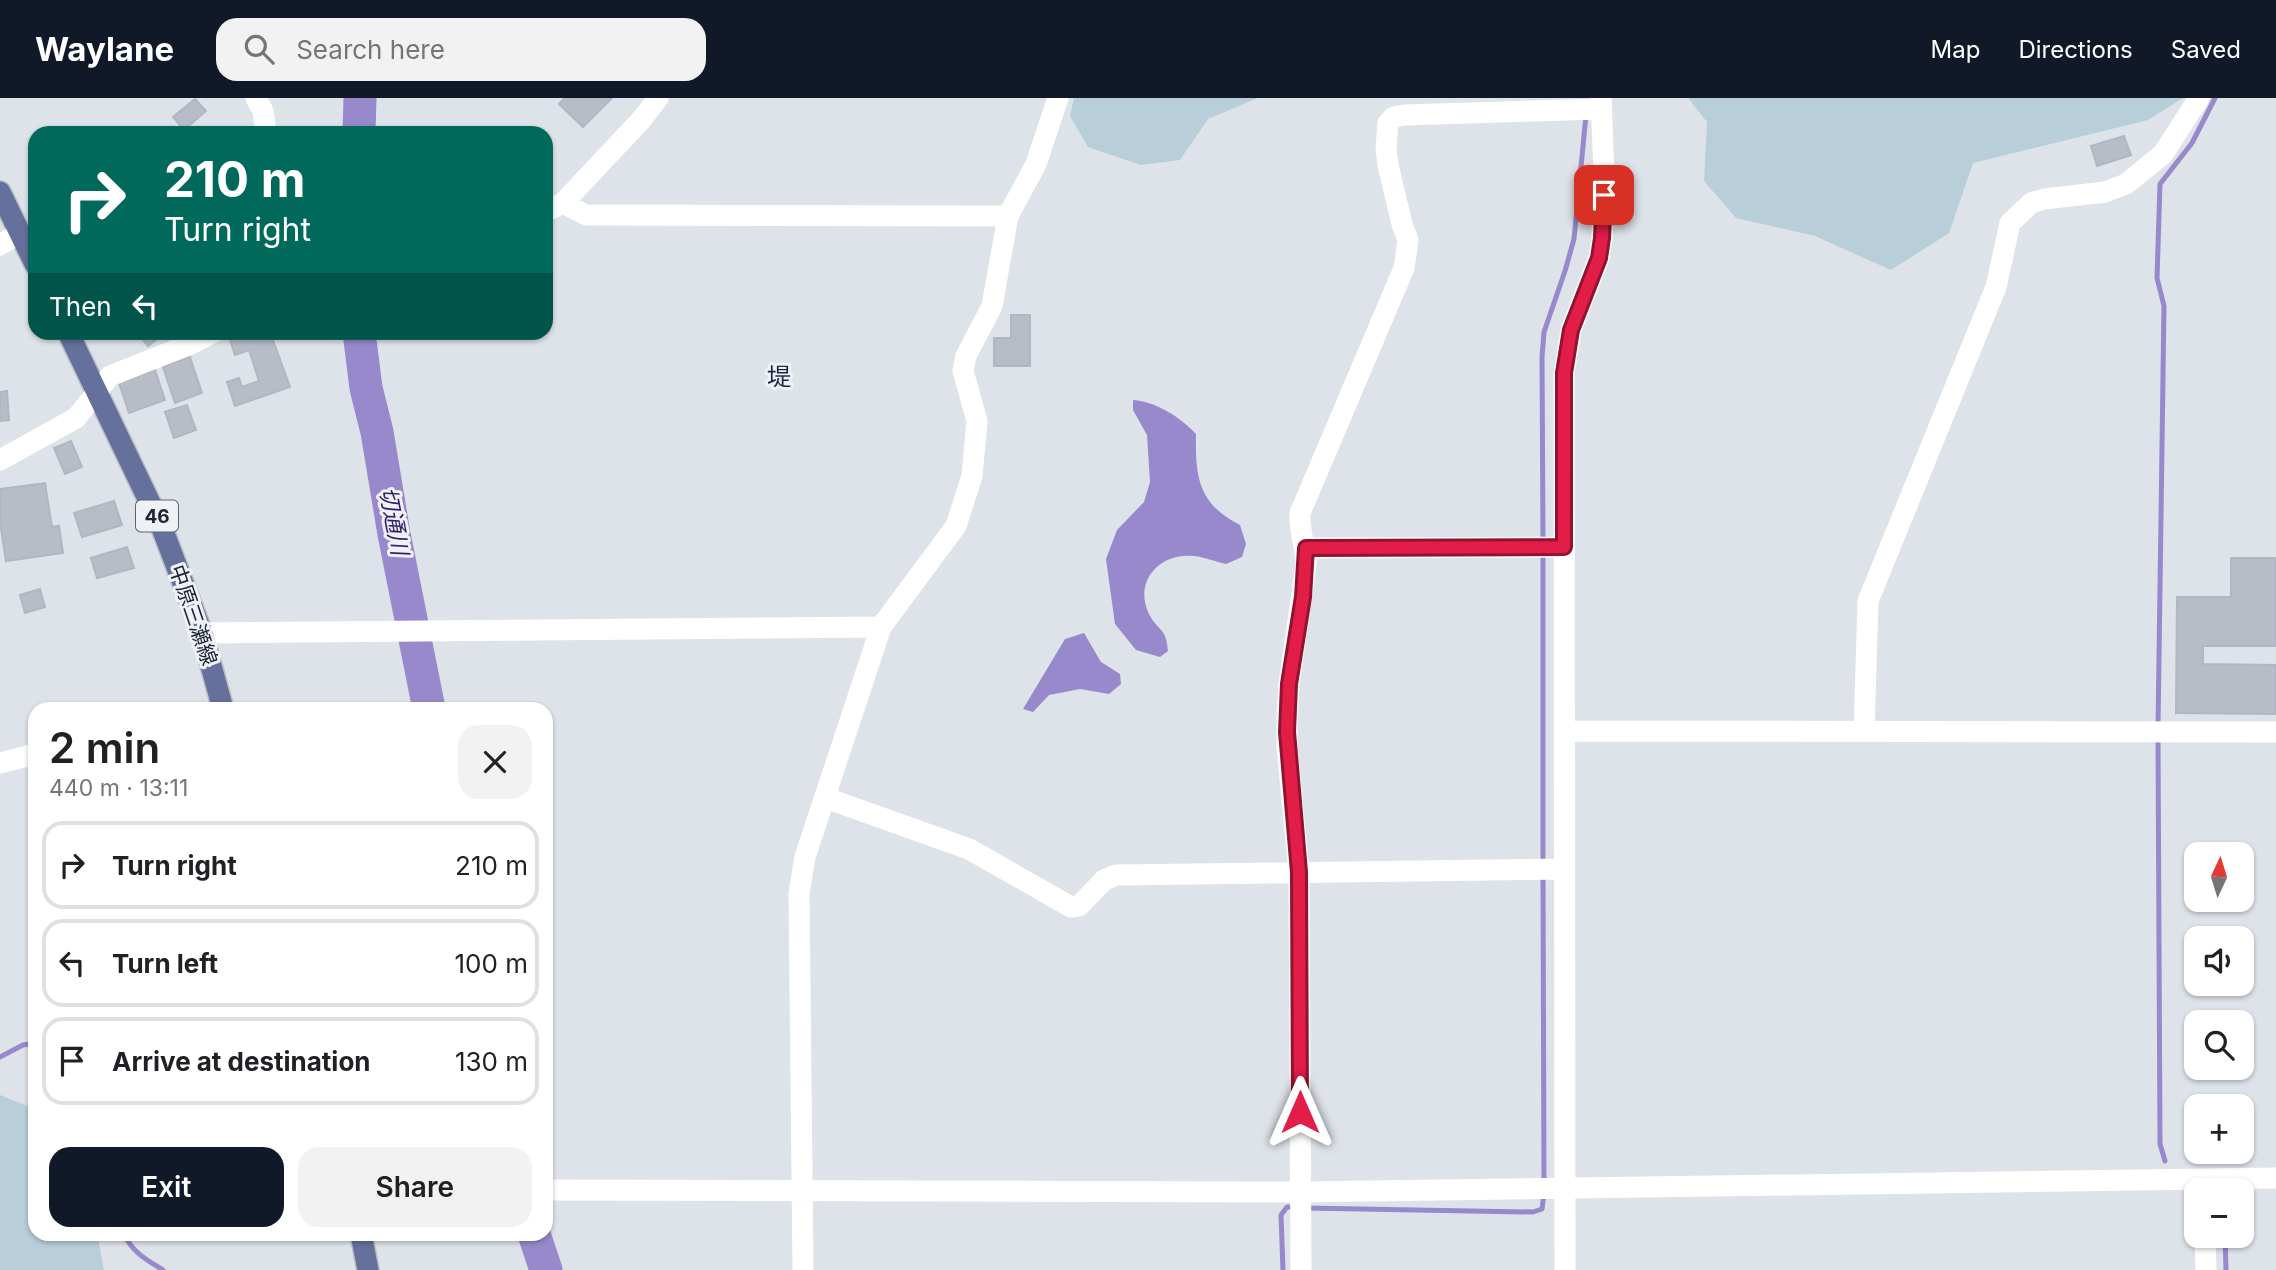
<!DOCTYPE html>
<html lang="en">
<head>
<meta charset="utf-8">
<style>
  :root { --surface:#fff; --page:#f2f2f2; --text:#202124; --muted:#757577; --line:#e0e0e0; --accent:#111827 }
  body { margin:0; font-family:Inter,"Noto Sans JP",sans-serif; background:var(--page); color:var(--text); height:100vh; display:flex; flex-direction:column; font-size:26px; white-space:nowrap }
  * { box-sizing:border-box; margin:0 }
  p { font-size:23px; color:var(--muted) }
  .icon { flex:none; width:38px; height:38px; fill:none; stroke:currentColor; stroke-width:2; stroke-linecap:round; stroke-linejoin:round }
  .map { position:relative; flex:1; overflow:hidden }
  .side { position:absolute; left:28px; top:604px; width:525px; height:539px; display:flex; flex-direction:column; background:var(--surface); border-radius:21px; box-shadow:0 2px 5px #0004 }
  .side>* { flex:none }
  .hud { position:absolute; left:28px; top:28px; width:525px; height:214px; border-radius:21px; box-shadow:0 2px 5px #0004; background:#00695c; color:#fff; overflow:hidden }
  .needle { width:46px; rotate:4deg }
  .buttons { position:absolute; left:2184px; top:744px; display:grid; gap:14px }
  .buttons a { display:grid; place-items:center; width:70px; height:70px; border-radius:14px; background:var(--surface); box-shadow:0 2px 5px #0004; font-size:35px }
  .pin { position:absolute; display:grid; place-items:center; width:60px; height:60px; color:#fff; margin:-30px; border-radius:14px; box-shadow:0 4px 10px #0006 }
  .me { position:absolute; width:77px; margin:-38px; rotate:0deg; stroke-linejoin:round; filter:drop-shadow(0 0 5px #0008) }
  .turn { display:flex; align-items:center; gap:24px; height:147px; padding:0 21px; font-size:32px }
  .turn .icon { width:91px; height:91px; stroke-width:2.5 }
  .turn b { display:block; font-size:49px; line-height:60px }
  .then { display:flex; align-items:center; height:66px; padding:0 21px; background:#0003; gap:14px; font-size:26px }
  .round { display:grid; place-items:center; flex:none; width:74px; height:74px; border-radius:21px; background:var(--page) }
  .summary { display:flex; align-items:center; justify-content:space-between; height:119px; padding:0 21px }
  h1 { font-size:42px; font-weight:600; line-height:52px }
  .action { display:flex; gap:14px; margin-top:auto; padding:14px 21px }
  .action a { flex:1; height:80px; border-radius:21px; background:var(--accent); color:#fff; font-size:28px; font-weight:600; line-height:80px; text-align:center }
  .action a+a { background:var(--page); color:var(--text) }
  ul { padding:0; list-style:none }
  li { display:flex; align-items:center; gap:21px; height:88px; margin:0 14px 10px; padding:0 7px; border:4px solid var(--line); border-radius:21px }
  li div { flex:1 }
  li b { display:block; font-size:26px }
  li em { font-style:normal }
  header { display:flex; align-items:center; gap:42px; box-sizing:border-box; height:98px; padding:0 35px; background:var(--accent); color:#fff }
  header strong { font-size:33px }
  nav { display:flex; gap:38px; margin-inline-start:auto; font-size:24px }
  .search { width:490px; height:63px; background:var(--page); display:flex; align-items:center; gap:18px; box-sizing:border-box; padding:0 24px; border-radius:21px; color:var(--muted); font-size:26px }
  .map>svg:first-child { display:block }
  .green { fill:#b8ced9 }
  .water { fill:#9789cb }
  .lines { fill:none; stroke-linecap:round; stroke-linejoin:round }
  .stream { stroke:#9789cb; stroke-width:5 }
  .river { stroke:#9789cb; stroke-width:33 }
  .building { fill:#b7bcc6; stroke:#b1b7c2; stroke-width:2 }
  .major-casing { stroke:#bcbec3; stroke-width:24 }
  .minor { stroke:#fff; stroke-width:21 }
  .major { stroke:#65709c; stroke-width:21 }
  .route-casing { stroke:#92132f; stroke-width:18 }
  .route { stroke:#e11d48; stroke-width:12 }
  .labels { text-anchor:middle; stroke-width:6; stroke-linejoin:round; paint-order:stroke }
  .shield { fill:#eef2f6; stroke:#5e6270; stroke-width:2 }
  .shield-label { font-size:19px; font-weight:bold; fill:#212537 }
  .street-label { font-size:21px; fill:#212537; stroke:#eef2f6 }
  .water-label { font-size:23px; font-style:italic; fill:#311f6e; stroke:#eef2f6 }
  .quarter-label { font-size:24px; fill:#1e2648; stroke:#eef2f6 }
</style>
</head>
<body>
<header>
<strong>Waylane</strong>
<div class="search"><svg class="icon" aria-label="search" viewBox="0 0 24 24"><circle cx="10" cy="10" r="6"/><path d="M15 15l6 6"/></svg>Search here</div>
<nav><a>Map</a><a>Directions</a><a>Saved</a></nav>
</header>
<div class="map">
<svg width="2276" height="1172" viewBox="0 0 2276 1172">
  <rect width="100%" height="100%" fill="#dee2e9"/>
  <path class="green" d="M1074,0H1258L1208,21L1180,62L1141,67L1088,49L1070,18Z
    M1688,0H2183L2148,22L1973,65L1949,135L1891,172L1815,138L1736,120L1704,83L1707,24Z
    M0,997L35,1011V1136H97L104,1172H0Z"/>
  <path class="water" d="M1133,302C1157,304 1180,319 1196,336C1195,380 1199,406 1240,427L1246,446L1242,459L1226,466C1216,464 1205,459 1194,458C1160,454 1133,483 1149,516C1158,534 1166,528 1168,553L1160,559L1136,552L1115,526L1106,461L1117,432L1144,404L1150,384L1147,337L1133,312Z
    M1084,535L1101,564L1120,576L1121,586L1109,596L1080,591L1049,597L1033,614L1023,611L1065,541Z"/>
  <g class="lines">
    <path class="stream" d="M1543,443L1542,259L1544,234L1565,173L1574,141L1586,17
      M2158,630L2164,208L2157,180L2160,86L2192,45L2215,0
      M2158,640L2160,1046L2165,1063
      M1543,765V452
      M1543,774L1544,1087
      M0,959L23,947L35,945
      M1305,1110L1533,1114L1542,1111L1544,1096
      M124,1136C132,1154 147,1162 163,1172
      M2225,1138L2226,1172
      M1283,1172L1281,1117L1287,1109H1295"/>
    <path class="river" d="M359,35L360,0
      M359,234L366,290L377,334L394,436L429,611
      M534,1136L546,1172"/>
  </g>
  <path class="building" d="M565,0H612L583,29L559,6Z
    M195,1L206,13L184,32L173,19Z
    M2124,38L2131,57L2097,68L2091,48Z
    M1011,217H1030V268H994V240H1011Z
    M137,234H166L148,248Z
    M242,234H270L290,289L235,308L227,284L239,280L242,289L259,283L249,252L235,257L229,239Z
    M190,259L202,295L175,305L163,269Z
    M155,272L165,302L129,315L119,285Z
    M7,293L9,322L0,323V294Z
    M187,307L196,332L174,340L165,314Z
    M71,343L82,369L65,376L54,350Z
    M45,385L52,429L59,428L63,455L6,463L0,424V391Z
    M114,403L122,427L82,439L74,415Z
    M127,449L134,470L97,480L91,460Z
    M2231,460H2276V548H2203V566L2276,567V616L2176,615L2177,499H2231Z
    M40,491L45,509L25,515L20,497Z"/>
  <g class="lines">
    <defs>
      <path id="major" d="M0,94L35,166
        M68,234L162,430L202,535L223,611
        M361,1136L368,1172"/>
    </defs>
    <use href="#major" class="major-casing"/>
    <path class="minor" d="M256,0L263,13L266,35
      M563,105L586,117L1008,118
      M546,113L563,105L642,21L658,0
      M0,147L20,135
      M0,362L76,320L110,278L193,245L214,234
      M1306,450L1564,449
      M202,535L881,529
      M1564,633L2276,634
      M1864,633L1868,503L1996,189L2010,125L2031,105L2044,101L2105,94L2126,86L2163,56L2199,0
      M0,665L35,656
      M826,700L969,751L1071,809L1079,808L1104,782L1116,777L1564,771
      M546,1092L1300,1094L2276,1080
      M2205,1138L2206,1172
      M803,1172L799,795L805,759L881,529L956,428L972,378L977,323L963,273L966,258L992,208L1008,118L1036,66L1058,0
      M1301,1172L1299,774L1287,649V619L1289,586L1306,467C1306,448 1299,435 1300,415L1404,170L1408,142L1402,126L1388,67L1386,50L1388,25L1394,19L1404,17L1601,11
      M1565,1172L1564,275L1571,232L1599,160L1602,140L1604,75L1601,0"/>
    <use href="#major" class="major"/>
  </g>
  <g class="lines">
    <defs>
      <path id="route" d="M1300,1014L1299,774L1287,634L1289,586L1303,499L1306,450L1564,449V275L1571,232L1599,160L1602,140L1604,97"/>
    </defs>
    <use href="#route" class="route-casing"/>
    <use href="#route" class="route"/>
  </g>
  <g class="labels">
    <rect class="shield" x="136" y="402.5" width="42" height="31" rx="5"/>
    <g class="shield-label">
      <text x="157" y="425">46</text>
    </g>
    <g class="street-label">
      <text transform="translate(193 517) rotate(71)" y="7">中原三瀬線</text>
    </g>
    <g class="water-label">
      <text transform="translate(394 423) rotate(79)" y="8">切通川</text>
    </g>
    <g class="quarter-label">
      <text x="779" y="287">堤</text>
    </g>
  </g>
</svg>
<div class="buttons">
<a><svg class="needle" viewBox="-14 -14 28 28"><path d="M0-13l5 13h-10z" fill="#e53935"/><path d="M0 13l5-13h-10z" fill="#757577"/></svg></a>
<a><svg class="icon" aria-label="sound" viewBox="0 0 24 24"><path d="M4 9h4l5-4v14l-5-4H4zM17 9q2 3 0 6"/></svg></a>
<a><svg class="icon" aria-label="search" viewBox="0 0 24 24"><circle cx="10" cy="10" r="6"/><path d="M15 15l6 6"/></svg></a>
<a>+</a>
<a>−</a>
</div>
<div class="pin" style="left:1604px;top:97px;background:#d93025"><svg class="icon" aria-label="arrive" viewBox="0 0 24 24"><path d="M6 21V4h12l-3 4 3 4H6"/></svg></div>
<svg class="me" style="left:1300px;top:1014px" viewBox="-20 -20 40 40"><path d="M0-17L14 15 0 8-14 15z" fill="#e11d48" stroke="#fff" stroke-width="4"/></svg>
<div class="hud">
<div class="turn"><svg class="icon" aria-label="right" viewBox="0 0 24 24"><path d="M7 20v-9h11M14 6l5 5-5 5"/></svg><div><b>210 m</b>Turn right</div></div>
<div class="then">Then<svg class="icon" aria-label="left" viewBox="0 0 24 24"><path d="M17 20v-9H6M10 6l-5 5 5 5"/></svg></div>
</div>
<section class="side">
<div class="summary"><div><h1>2 min</h1><p>440 m · 13:11</p></div><a class="round"><svg class="icon" aria-label="close" viewBox="0 0 24 24"><path d="M6 6l12 12M18 6L6 18"/></svg></a></div>
<ul>
<li><svg class="icon" aria-label="right" viewBox="0 0 24 24"><path d="M7 20v-9h11M14 6l5 5-5 5"/></svg><div><b>Turn right</b></div><em>210 m</em></li>
<li><svg class="icon" aria-label="left" viewBox="0 0 24 24"><path d="M17 20v-9H6M10 6l-5 5 5 5"/></svg><div><b>Turn left</b></div><em>100 m</em></li>
<li><svg class="icon" aria-label="arrive" viewBox="0 0 24 24"><path d="M6 21V4h12l-3 4 3 4H6"/></svg><div><b>Arrive at destination</b></div><em>130 m</em></li>
</ul>
<div class="action"><a>Exit</a><a>Share</a></div>
</section>
</div>
</body>
</html>
